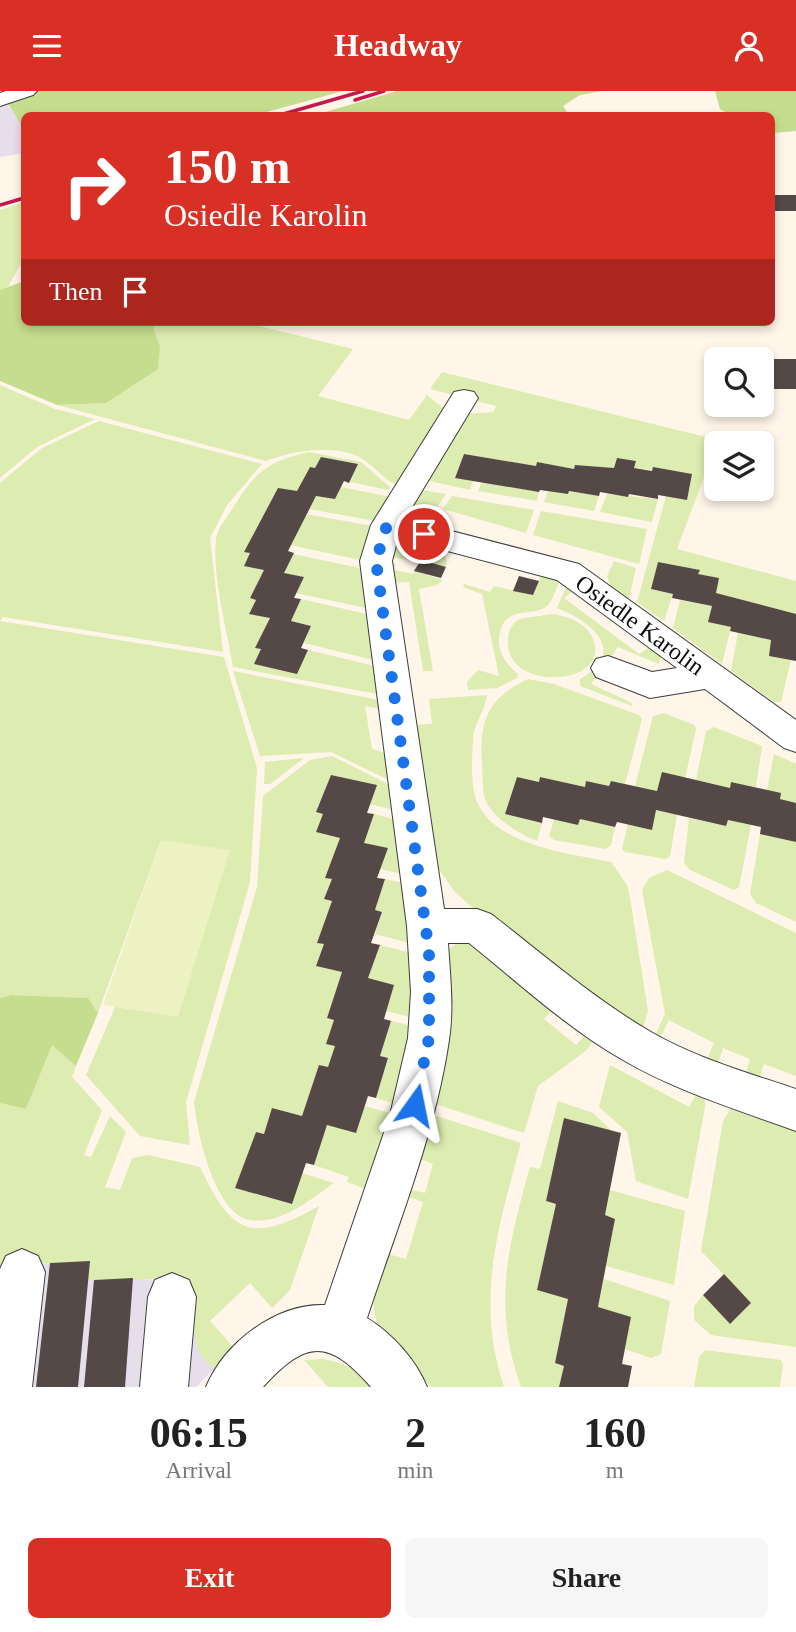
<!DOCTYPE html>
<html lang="en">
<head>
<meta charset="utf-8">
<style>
  :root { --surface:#fff; --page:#f6f6f6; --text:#222; --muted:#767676; --accent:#d93025 }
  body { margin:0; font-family:Georgia,serif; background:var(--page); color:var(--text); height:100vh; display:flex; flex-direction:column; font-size:26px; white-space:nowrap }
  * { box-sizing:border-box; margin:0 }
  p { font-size:23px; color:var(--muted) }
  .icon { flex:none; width:38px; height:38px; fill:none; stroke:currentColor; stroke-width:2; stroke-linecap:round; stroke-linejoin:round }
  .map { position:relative; height:1296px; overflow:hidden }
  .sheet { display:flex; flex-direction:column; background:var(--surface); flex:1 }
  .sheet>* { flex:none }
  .banner { position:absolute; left:21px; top:21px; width:754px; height:214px; border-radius:10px; box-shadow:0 4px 10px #0003; background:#d93025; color:#fff; overflow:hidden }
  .tools { position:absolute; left:704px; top:256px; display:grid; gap:14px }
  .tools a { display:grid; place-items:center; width:70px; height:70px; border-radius:10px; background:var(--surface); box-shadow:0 4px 10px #0003; font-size:35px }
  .pin { position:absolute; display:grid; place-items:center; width:60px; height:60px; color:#fff; margin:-30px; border:4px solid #fff; border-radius:50%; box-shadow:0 2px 7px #0007 }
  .me { position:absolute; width:77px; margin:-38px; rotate:12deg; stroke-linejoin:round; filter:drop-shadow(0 0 5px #0008) }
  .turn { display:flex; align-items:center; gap:24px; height:147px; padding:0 28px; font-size:32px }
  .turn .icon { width:91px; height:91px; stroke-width:2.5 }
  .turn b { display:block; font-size:49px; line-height:60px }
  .then { display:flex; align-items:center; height:66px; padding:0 28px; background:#0003; gap:14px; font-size:26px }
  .eta { display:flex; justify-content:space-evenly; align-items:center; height:119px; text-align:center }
  .eta b { font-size:42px; font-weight:700; line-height:49px }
  .button { display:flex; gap:14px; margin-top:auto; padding:14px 28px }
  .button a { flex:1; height:80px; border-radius:10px; background:var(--accent); color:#fff; font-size:28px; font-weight:700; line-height:80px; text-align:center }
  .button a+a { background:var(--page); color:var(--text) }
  header { display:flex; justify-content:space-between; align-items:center; height:91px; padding:0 28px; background:var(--accent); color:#fff; font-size:32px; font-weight:700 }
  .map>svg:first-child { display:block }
  .industrial { fill:#e6deeb }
  .green { fill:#ddecb0 }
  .forest { fill:#c5dd8e }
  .pitch { fill:#edf2c3 }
  .building { fill:#544947 }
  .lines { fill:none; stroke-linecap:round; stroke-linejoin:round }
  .minor-casing { stroke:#3e3e3e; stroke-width:2 }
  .minor { fill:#fff; fill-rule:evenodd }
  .rail { stroke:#c31a4b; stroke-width:3.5 }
  .route { stroke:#1a73e8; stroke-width:12; stroke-dasharray:0 21.6 }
  .labels { text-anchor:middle; stroke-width:7; stroke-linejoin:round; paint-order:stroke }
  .street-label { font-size:24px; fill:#0b0b0b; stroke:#fff }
</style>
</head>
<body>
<header><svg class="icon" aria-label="menu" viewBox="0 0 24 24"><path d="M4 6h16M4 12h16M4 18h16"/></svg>Headway<svg class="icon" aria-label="person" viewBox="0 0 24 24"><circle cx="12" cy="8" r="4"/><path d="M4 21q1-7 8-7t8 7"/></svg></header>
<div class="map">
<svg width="796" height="1296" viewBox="0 0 796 1296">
  <rect width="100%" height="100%" fill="#fff5e9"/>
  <path class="industrial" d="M0,0H224L24,24V62L0,66Z
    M90,1170L88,1189L133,1187L182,1192L214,1278L196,1296H0V1175Z"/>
  <path class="green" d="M24,111V167L8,196L0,199V119Z
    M162,231H243L353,258L318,305L409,329L427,304L444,318L403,396C388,393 379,380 367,371C341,351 294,359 266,370L57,314L106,312L160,255L153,236Z
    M442,281L718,349L677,458L796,490V523L716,502L719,487L698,483L699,479L658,471L651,498L673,503L664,530L637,511L666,405L687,408L692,383L634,377L636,370L617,367L614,377L575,374L574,378L537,371L536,375L464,363L455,386L473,390L470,399L425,389L466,323L493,321L496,315L430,298Z
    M0,294L55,318L95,328L37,356L0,387Z
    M99,330L262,373L227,414L210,447L223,561L3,526L0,530L224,566L257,677L250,791L186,1011L190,1054L140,1045L86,984L115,916L178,925L161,749L98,922L87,907L11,904L0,907V392L42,357Z
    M309,361L361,371L391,397L388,399L350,391L358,373L321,366L315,377H309L297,400L244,475L264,479L250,507L256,509L249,522L270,527L256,557L261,558L255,573L297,582L308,559L383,577L388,605L233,576C227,538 212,486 216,448C217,438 226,428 231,420C254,382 266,371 309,361Z
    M482,391L539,401L537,410L478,400Z
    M341,396L396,407L381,431L309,418L316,405L335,408Z
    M421,399L446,403L426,433L407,422Z
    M548,400L568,403L569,400L599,405L594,420L544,411Z
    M607,403L658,408L652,431L600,421Z
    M452,405L534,419L526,442L443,418Z
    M541,420L647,438L639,473L533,444Z
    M306,423L378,436L369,471L291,454Z
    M414,450C428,454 450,456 446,476L386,465L397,453Z
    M293,463L369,479L375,519L296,502L304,486L284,482Z
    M385,470L396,473L394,479L413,483L414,480L443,489L437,494L419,498L433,580H423L409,491L388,492Z
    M614,470L636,477L629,507L623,511L611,497L607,485Z
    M541,485L560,489C556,496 554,508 548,514C534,528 500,511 499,550C499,564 508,575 518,583L517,587L497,597L468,599L467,591L478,579L499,585L482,503L463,496L464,493L490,501L494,495L533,504Z
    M568,492L577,497L564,507L639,563L653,554L662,562L659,573L618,556L591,593L632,612V615L580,595V588C630,560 590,530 557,517Z
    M301,508L375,525L382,571L304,552L311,535L291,530Z
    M680,509L712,515L709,531L731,536L722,573L673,537Z
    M553,523C568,526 586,531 593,548C612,595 507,602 508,551C508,540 511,534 519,528Z
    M738,542L771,549L769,565L791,569L781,611H774L731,580Z
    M233,580L389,611L390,620L365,615L372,658L396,665L401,695L331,661L260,665Z
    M528,588L554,593L639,624L642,628L625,693L611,690L609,695L587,690L585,696L541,686L539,691L517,686L505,723L542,732L537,750C519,743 489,725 484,705C482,694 483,682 482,672C479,629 488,607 528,588Z
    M487,604C486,619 473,633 473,649C472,668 470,696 478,713C498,755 571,763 611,771L627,794L630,807L648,920L643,937L635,940L484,827L455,801L438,777L428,752L409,634L432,633L429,608Z
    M664,622L694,634L696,638L685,687L657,700L635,695L653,625Z
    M714,636L762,655L756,696L731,691L730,697L696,689L706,640Z
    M774,663L796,673V712L780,708L767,699Z
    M332,665L402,700L405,722L370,713L376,694L331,684L316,720L323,723L316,741L340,747L326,787L332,788L324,808L332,810L318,852L324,853L316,875L342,881L327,927L334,929L335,955L328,976L319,974L302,1025L273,1017L264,1043L256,1041L235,1097L291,1113L302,1082L334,1092C311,1108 281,1134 250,1129C214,1123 197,1040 194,1011L257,796L263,705L310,669Z
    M304,667L270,693H264L265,671Z
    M656,719L677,724L670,765L666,768L625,761L622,758L628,733Z
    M374,723L406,731L411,785L380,778L364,752Z
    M689,727L726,735L728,729L751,734L739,796L734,799L690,779L684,772Z
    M554,728L578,734L580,728L615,736L611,754L606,758L554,749L549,745Z
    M760,743L796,751V831L756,812L750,803Z
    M667,779L796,842V985L764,973L757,995L743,991L750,968L723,957L715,981L704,976L714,952L669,929L657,953L653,949L665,923L642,799L649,787Z
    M385,788L413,794L417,854L375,843L382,821L375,819Z
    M472,848L561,910L544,928L576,954L593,935L596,945L587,959L538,995L524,1042L426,1010L447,860L458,851Z
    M380,854L416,863L418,928L386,920L394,894L368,887Z
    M391,930L417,936L404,1016L376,1007L388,968L380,965Z
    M52,953L76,975L72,986L102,1019L84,1064L91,1066L110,1025L126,1041L105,1096L120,1099L132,1067L149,1064L200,1076C232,1144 251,1153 319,1115L290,1199L272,1217L250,1192L210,1230L234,1257L214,1278C185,1253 200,1237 191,1206C189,1200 183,1193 179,1188L88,1189L89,1170L0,1175V1012L26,1018Z
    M610,974L689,1016L701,995L705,1003V1016L688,1108L636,1090L627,1041L599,1016Z
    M558,1010L593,1022L612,1040L564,1028L546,1110L556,1113L537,1199L568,1208L555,1272L564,1275L559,1296H521C492,1216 508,1154 530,1076L540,1078Z
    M364,1015L401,1025L376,1102L347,1091L349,1086L314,1074L327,1034Z
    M731,1017L796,1030V1256L711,1244L694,1229V1215L703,1204L730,1233L751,1212L701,1160L723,1030Z
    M424,1021L521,1052C498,1137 475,1209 504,1296H431C381,1243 361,1238 381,1161L406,1168L423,1111L400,1103L402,1097L425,1102L433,1073L412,1065Z
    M610,1099L685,1120L674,1194L606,1175L615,1128L605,1124Z
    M604,1188L670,1210L661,1263L651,1267L625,1258L630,1226L598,1216Z
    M705,1259L781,1269L783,1274L780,1296H694L699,1266Z
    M322,1268C345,1271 358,1280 376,1296H328L304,1269Z"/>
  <path class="forest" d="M1,0H343L256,24H24V39Z
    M397,0H602L580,4L563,15L569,24H315Z
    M715,0H796V40L772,42V24H730L720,18Z
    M24,190V231H162L153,236L160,255L158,278L106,312L57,314L0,290V199Z
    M11,904L88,907L98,922L76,975L52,954L26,1018L0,1012V907Z"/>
  <path class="pitch" d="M161,749L230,759L178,926L103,914Z"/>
  <path class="building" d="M772,104H796V120H772Z
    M763,268H796V298H771Z
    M464,363L536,375L537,371L574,378L575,374L614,377L617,367L636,370L634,377L652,380L653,376L692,383L687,409L658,404V408L629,403L628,406L600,401L599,405L569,400L568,403L540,399L539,401L455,387Z
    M321,366L358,373L349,392L344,390L335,408L316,405L288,460L294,462L284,482L304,486L294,507L301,508L291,530L311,535L301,557L308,559L297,583L254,573L261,558L255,557L270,527L249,523L256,509L250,507L264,479L244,475L250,462L244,461L278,397L297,400L310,376L315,377Z
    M421,469L446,476L441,487L414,480Z
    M658,471L700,479L698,483L719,487L716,502L796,523V570L769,565L771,549L730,540L731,536L708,531L712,515L672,507L673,503L651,498Z
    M519,485L539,490L533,504L513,500Z
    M662,681L730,697L731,691L781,702L780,708L796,712V751L760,743L761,736L728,729L726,735L656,719L652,739L617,731L615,736L580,728L578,734L543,726L542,732L505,723L517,686L539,691L540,686L585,696L586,690L609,695L611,690L657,700Z
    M331,684L377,694L367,722L374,723L364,752L388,757L377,787L385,788L375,819L382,821L371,852L380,854L368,887L394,894L384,928L391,930L380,965L388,967L376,1007L368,1005L356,1042L327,1034L314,1074L306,1072L292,1113L235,1097L256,1041L264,1043L272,1017L302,1025L319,974L328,976L335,955L326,953L334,929L327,927L342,881L316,875L324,853L317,852L332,810L324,808L332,788L325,787L340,747L316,741L323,723L316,721Z
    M564,1027L621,1042L605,1124L615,1128L598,1216L631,1226L622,1273L632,1275L628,1296H559L564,1275L555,1272L568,1208L537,1199L556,1113L546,1110Z
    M90,1170L78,1296H36L50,1172Z
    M724,1183L751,1212L730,1233L703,1204Z
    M133,1187L125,1296H84L94,1189Z"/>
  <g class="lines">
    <defs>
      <path id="minor" d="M6,0H37L33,4L0,15V2Z
        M464,299L474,301L478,307L405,428L579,473L796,629V661L784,657L705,598L650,607L596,586L591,577L596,568L608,565L652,581L677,577L557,489L398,447L392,470L444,818H477L491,823C543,863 594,908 651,941C696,967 748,982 796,998V1040C738,1019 676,1000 623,969C567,937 519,892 469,852H448C450,884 454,917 449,949C435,1044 397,1136 367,1227C393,1243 416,1269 427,1296H371C328,1247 306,1249 263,1296H206C224,1252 276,1212 325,1214L390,1024L408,947L411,901L407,835L360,470L371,434L454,301Z
        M22,1158L38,1165L45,1181L32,1296H0V1178L6,1165Z
        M172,1182L189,1189L196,1206L188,1296H140L148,1206L155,1189Z"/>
    </defs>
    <use href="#minor" class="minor-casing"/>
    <use href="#minor" class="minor"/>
    <path class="rail" d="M355,9L384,0
      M280,24L363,0
      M0,114L24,107"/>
  </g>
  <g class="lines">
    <path class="route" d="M415,1014L429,947V861L376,470L387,434L424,443"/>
  </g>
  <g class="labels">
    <g class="street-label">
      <text transform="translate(640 534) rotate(36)" y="8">Osiedle Karolin</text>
    </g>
  </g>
</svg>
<div class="tools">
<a><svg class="icon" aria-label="search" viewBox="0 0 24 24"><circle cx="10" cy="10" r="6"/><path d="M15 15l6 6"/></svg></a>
<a><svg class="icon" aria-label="layers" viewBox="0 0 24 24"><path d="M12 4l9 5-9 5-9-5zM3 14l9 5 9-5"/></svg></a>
</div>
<div class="pin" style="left:424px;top:443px;background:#d93025"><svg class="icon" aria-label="arrive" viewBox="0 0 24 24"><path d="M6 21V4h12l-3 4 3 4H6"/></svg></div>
<svg class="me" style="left:415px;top:1014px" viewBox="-20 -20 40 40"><path d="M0-17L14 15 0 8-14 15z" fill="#1a73e8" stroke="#fff" stroke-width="4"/></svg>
<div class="banner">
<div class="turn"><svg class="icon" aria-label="right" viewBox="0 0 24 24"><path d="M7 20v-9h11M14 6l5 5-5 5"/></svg><div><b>150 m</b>Osiedle Karolin</div></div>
<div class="then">Then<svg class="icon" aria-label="arrive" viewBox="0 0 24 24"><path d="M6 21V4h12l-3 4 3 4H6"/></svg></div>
</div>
</div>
<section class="sheet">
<div class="eta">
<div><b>06:15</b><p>Arrival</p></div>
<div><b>2</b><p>min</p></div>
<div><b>160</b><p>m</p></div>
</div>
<div class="button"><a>Exit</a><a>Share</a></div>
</section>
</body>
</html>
